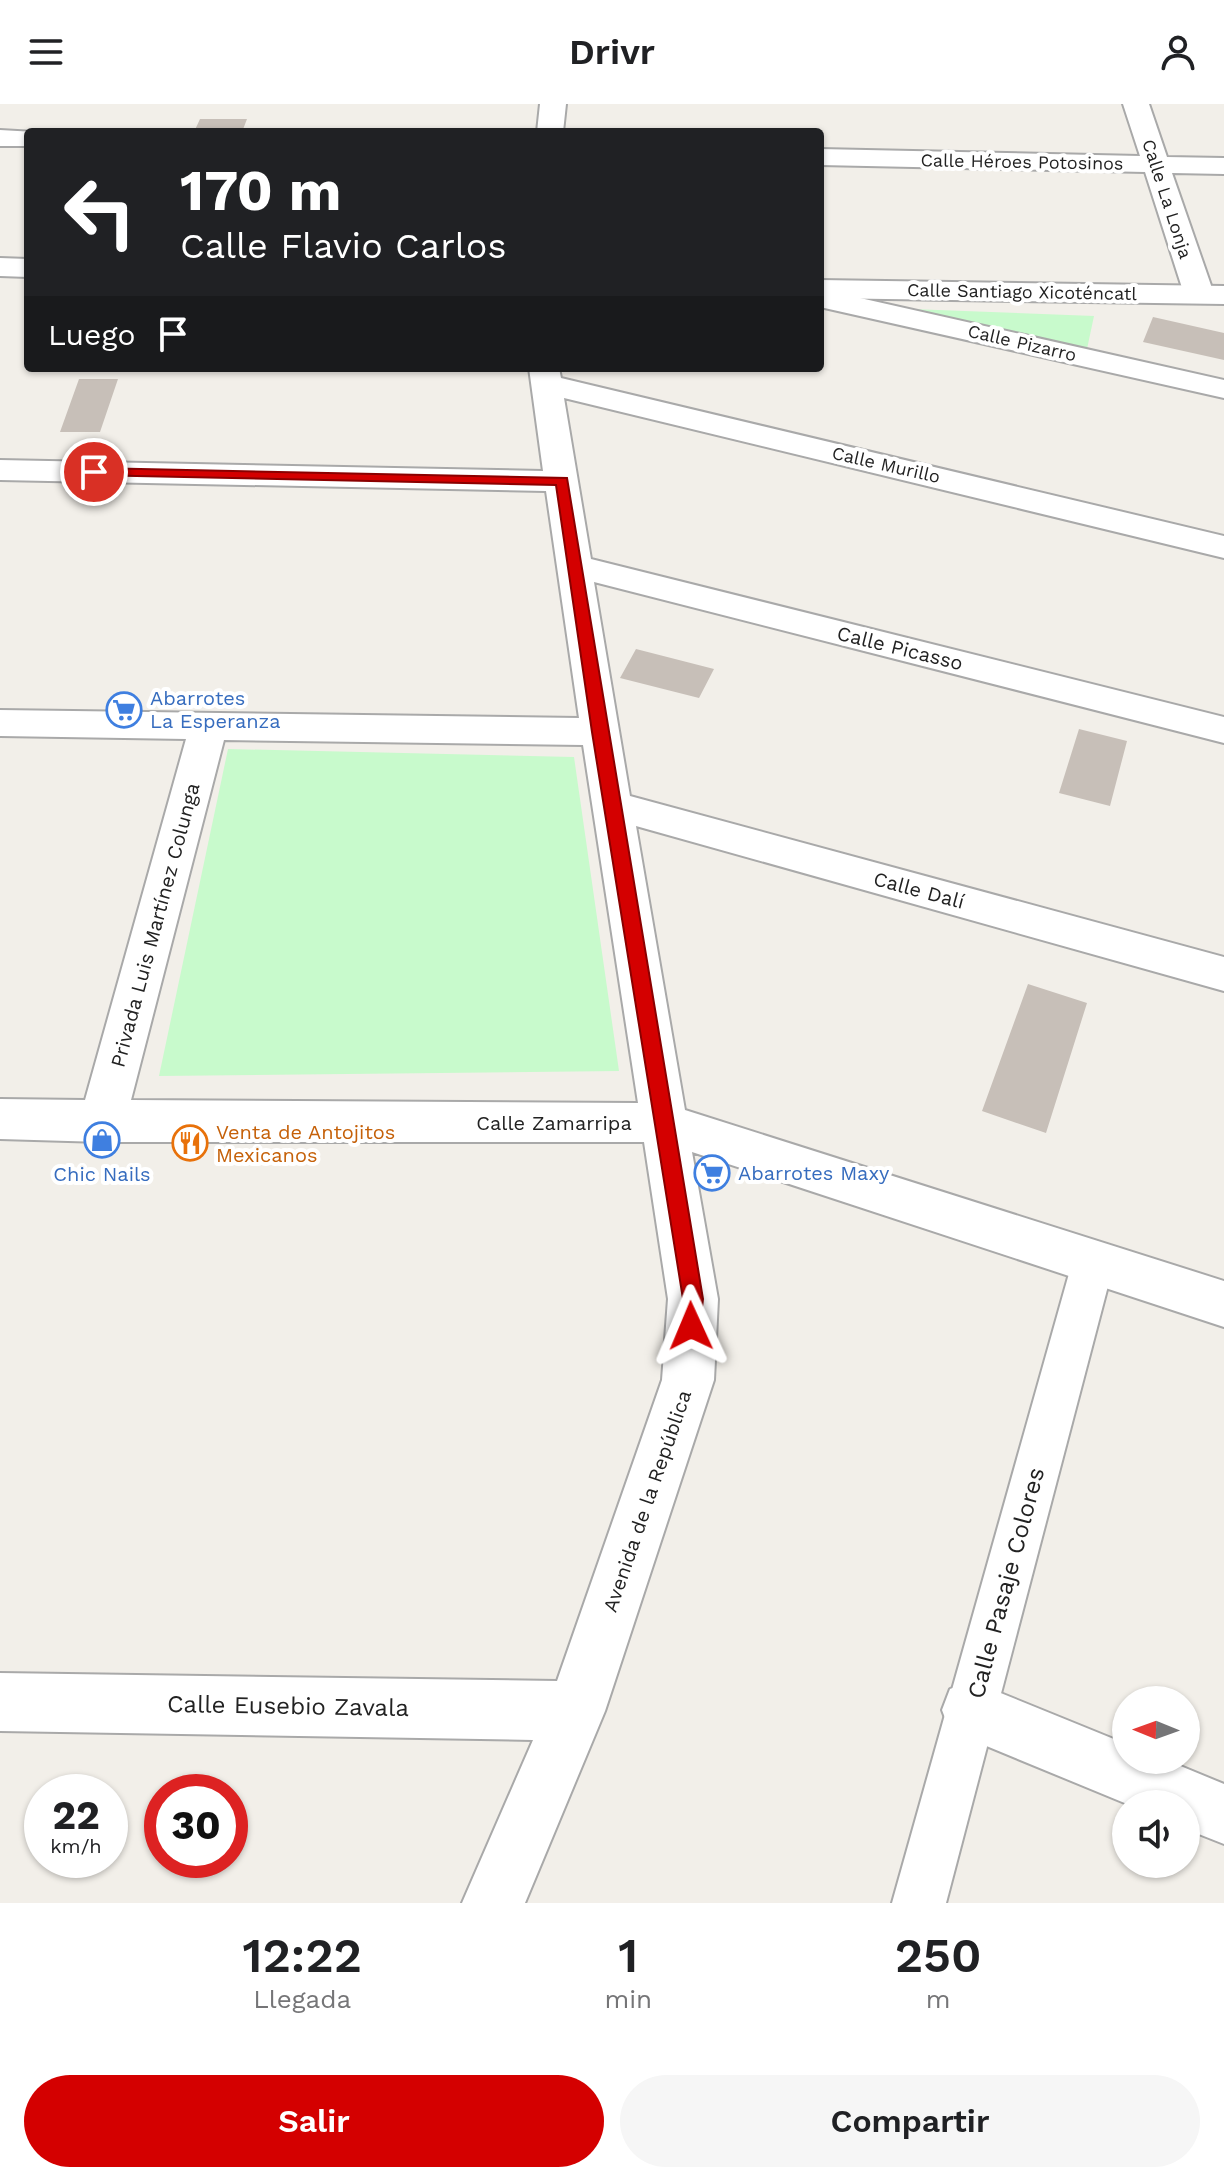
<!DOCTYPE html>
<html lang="es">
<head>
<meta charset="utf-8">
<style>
  :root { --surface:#fff; --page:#f6f6f6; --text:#202124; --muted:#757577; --accent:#d40000 }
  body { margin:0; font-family:"Work Sans",sans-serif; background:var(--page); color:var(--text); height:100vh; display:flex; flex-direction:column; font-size:30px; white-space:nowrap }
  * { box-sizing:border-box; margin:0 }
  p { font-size:26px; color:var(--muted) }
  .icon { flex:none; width:44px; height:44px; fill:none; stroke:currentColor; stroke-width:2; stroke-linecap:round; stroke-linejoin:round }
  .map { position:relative; height:1799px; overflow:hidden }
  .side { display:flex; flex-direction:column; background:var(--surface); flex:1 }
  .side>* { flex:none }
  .hud { position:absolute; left:24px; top:24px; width:800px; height:244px; border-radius:8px; box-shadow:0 2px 6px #0004; background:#202124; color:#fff; overflow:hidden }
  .needle { width:52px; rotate:271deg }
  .controls { position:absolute; left:1112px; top:1582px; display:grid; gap:16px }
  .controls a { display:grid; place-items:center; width:88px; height:88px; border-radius:50%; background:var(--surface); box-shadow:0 2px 6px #0004; font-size:40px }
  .speed { position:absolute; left:24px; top:1670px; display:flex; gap:16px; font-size:40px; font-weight:700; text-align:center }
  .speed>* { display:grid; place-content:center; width:104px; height:104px; border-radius:50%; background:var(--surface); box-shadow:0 2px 6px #0004; line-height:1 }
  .speed small { font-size:20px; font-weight:400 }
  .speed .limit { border:12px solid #d22; background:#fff; color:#111 }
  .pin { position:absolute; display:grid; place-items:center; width:68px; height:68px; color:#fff; margin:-34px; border:4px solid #fff; border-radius:50%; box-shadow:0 2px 8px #0007 }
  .me { position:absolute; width:88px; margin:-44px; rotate:359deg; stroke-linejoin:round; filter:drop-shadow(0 0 6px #0008) }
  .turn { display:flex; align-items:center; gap:28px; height:168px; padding:0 24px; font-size:36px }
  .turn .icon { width:104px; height:104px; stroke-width:2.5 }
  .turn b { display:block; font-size:56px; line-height:68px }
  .then { display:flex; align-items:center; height:76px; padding:0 24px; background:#0003; gap:16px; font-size:30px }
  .eta { display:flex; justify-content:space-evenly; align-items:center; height:136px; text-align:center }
  .eta b { font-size:48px; font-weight:600; line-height:56px }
  .action { display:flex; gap:16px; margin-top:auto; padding:16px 24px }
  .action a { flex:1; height:92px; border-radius:48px; background:var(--accent); color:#fff; font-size:32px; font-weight:600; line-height:92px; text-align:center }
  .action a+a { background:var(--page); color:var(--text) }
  header { display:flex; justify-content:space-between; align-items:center; height:104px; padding:0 24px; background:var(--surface); font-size:36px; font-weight:600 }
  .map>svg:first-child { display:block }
  .park { fill:#c8facc }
  .building { fill:#c7bfb8 }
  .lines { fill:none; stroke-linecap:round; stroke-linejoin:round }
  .pedestrian-casing { stroke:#a9a9a9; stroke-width:4 }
  .minor-casing { stroke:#a9a9a9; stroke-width:4 }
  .tertiary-casing { stroke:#a9a9a9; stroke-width:4 }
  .pedestrian { fill:#fff; fill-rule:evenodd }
  .minor { fill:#fff; fill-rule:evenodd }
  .tertiary { fill:#fff; fill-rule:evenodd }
  .route { fill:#d40000; stroke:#8a0000; stroke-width:2 }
  .labels { text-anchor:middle; stroke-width:8; stroke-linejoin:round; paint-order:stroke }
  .far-street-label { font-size:18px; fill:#222; stroke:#fff }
  .street-label { font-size:20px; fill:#222; stroke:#fff }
  .shop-label { font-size:20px; fill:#366cbe; stroke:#fff; text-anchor:start }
  .food-label { font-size:20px; fill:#c56008; stroke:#fff; text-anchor:start }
  .near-street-label { font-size:24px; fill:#222; stroke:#fff }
</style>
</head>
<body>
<header><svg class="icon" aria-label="menu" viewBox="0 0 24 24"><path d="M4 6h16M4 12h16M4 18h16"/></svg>Drivr<svg class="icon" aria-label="person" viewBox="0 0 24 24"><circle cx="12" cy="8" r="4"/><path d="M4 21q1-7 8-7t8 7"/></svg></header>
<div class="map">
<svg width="1224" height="1799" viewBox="0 0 1224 1799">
  <rect width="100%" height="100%" fill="#f2efe9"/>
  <path class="park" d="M911,205L1094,212L1087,245Z
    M228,645L574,653L619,967L159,972Z"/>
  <path class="building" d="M200,15H247L242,28H194Z
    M1153,213L1224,229V256L1143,238Z
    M79,275H118L100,328H60Z
    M636,545L714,565L699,594L620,574Z
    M1079,625L1127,637L1110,702L1059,689Z
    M1028,880L1087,899L1046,1029L982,1007Z"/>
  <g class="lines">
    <defs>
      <path id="pedestrian" d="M1093,1140L1108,1145L1114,1159L946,1799H892L1072,1159L1078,1145Z"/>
      <path id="minor" d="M540,0H566L563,28H537Z
        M1123,0H1149L1167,53L1224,54V70L1172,69L1214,190L1209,196L1199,199L1189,196L1184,190L1145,68L820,61V45L1140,52Z
        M0,26L35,28H28V42H0Z
        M820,185L1224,276V294L820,203Z
        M529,264H559L561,274L1224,432V454L564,294L591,455L1224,613V639L594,478L630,692L1224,853V887L636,722L685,1006L1224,1177V1223L692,1048L718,1195L714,1276L605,1607L525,1799H462L533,1636L0,1627V1569L557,1577L662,1276L668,1195L644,1038H102L0,1035V995L85,996L186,635L0,632V606L579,614L546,387L0,376V356L543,367ZM224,636L583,641L638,999L131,996Z
        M971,1577L1126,1640V1656H1166L1224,1680V1740L1186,1725V1700H1127L950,1627L942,1606L950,1585Z"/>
      <path id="tertiary" d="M0,154L28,155V173L0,172Z
        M820,176L1224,182V200L820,194Z"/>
    </defs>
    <use href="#pedestrian" class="pedestrian-casing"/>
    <use href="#minor" class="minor-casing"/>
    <use href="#tertiary" class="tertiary-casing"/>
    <use href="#pedestrian" class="pedestrian"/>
    <use href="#minor" class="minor"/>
    <use href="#tertiary" class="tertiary"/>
  </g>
  <path class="route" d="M94,364L567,374L703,1195L699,1229L691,1232L684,1229L681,1222L683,1195L592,628L556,381L89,371L87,368Z"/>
  <defs>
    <symbol id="supermarket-ring" viewBox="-11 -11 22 22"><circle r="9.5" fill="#fff" stroke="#3f7fe0" stroke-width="1.5"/><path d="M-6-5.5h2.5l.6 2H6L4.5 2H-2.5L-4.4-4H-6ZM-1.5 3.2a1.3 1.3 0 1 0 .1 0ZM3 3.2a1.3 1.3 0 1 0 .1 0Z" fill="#3f7fe0"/></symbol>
    <symbol id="shop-ring" viewBox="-11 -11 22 22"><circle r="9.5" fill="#fff" stroke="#3f7fe0" stroke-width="1.5"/><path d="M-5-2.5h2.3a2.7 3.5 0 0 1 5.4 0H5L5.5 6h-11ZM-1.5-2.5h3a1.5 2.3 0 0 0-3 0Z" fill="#3f7fe0"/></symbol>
    <symbol id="restaurant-ring" viewBox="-11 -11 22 22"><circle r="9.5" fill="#fff" stroke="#e8710a" stroke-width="1.5"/><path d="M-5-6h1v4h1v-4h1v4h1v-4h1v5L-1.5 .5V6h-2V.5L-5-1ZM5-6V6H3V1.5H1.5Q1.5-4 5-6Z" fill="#e8710a"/></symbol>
  </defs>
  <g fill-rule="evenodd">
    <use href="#supermarket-ring" x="104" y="586" width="40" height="40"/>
    <use href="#shop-ring" x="82" y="1016" width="40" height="40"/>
    <use href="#restaurant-ring" x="170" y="1019" width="40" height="40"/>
    <use href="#supermarket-ring" x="692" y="1049" width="40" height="40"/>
  </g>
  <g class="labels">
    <g class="far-street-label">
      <text transform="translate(1022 58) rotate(1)" y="6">Calle Héroes Potosinos</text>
      <text transform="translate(1167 95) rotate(72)" y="6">Calle La Lonja</text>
      <text transform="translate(1022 188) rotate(1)" y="6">Calle Santiago Xicoténcatl</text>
      <text transform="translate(1022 239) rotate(13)" y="6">Calle Pizarro</text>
      <text transform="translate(886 361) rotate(13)" y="6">Calle Murillo</text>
    </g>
    <g class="street-label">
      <text transform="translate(900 544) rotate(14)" y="7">Calle Picasso</text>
      <text transform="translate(919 786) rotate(15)" y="7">Calle Dalí</text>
      <text transform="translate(155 821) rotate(-75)" y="7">Privada Luis Martínez Colunga</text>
      <text x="554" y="1026">Calle Zamarripa</text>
      <text transform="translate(647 1397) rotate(-71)" y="7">Avenida de la República</text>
    </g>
    <g class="shop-label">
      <text x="150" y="601">Abarrotes<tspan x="150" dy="23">La Esperanza</tspan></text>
      <text x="738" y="1076">Abarrotes Maxy</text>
      <text x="102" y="1077" text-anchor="middle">Chic Nails</text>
    </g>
    <g class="food-label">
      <text x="216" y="1035">Venta de Antojitos<tspan x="216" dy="23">Mexicanos</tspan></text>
    </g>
    <g class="near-street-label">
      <text transform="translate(1006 1479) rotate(-75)" y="8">Calle Pasaje Colores</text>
      <text transform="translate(288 1602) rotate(1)" y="8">Calle Eusebio Zavala</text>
    </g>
  </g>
</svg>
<div class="controls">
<a><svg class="needle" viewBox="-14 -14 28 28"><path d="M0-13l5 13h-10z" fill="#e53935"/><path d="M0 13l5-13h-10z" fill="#757577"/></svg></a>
<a><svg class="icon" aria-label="sound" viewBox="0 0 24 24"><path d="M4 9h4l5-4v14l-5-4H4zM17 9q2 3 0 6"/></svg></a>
</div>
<div class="speed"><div>22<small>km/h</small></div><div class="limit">30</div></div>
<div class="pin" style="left:94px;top:368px;background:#d93025"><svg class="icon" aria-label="arrive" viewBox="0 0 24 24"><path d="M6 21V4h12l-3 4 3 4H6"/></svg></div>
<svg class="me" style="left:691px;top:1222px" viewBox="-20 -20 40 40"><path d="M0-17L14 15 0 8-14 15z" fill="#d40000" stroke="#fff" stroke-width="4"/></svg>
<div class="hud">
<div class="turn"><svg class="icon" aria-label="left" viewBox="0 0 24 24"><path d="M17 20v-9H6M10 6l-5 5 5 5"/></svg><div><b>170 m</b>Calle Flavio Carlos</div></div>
<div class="then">Luego<svg class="icon" aria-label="arrive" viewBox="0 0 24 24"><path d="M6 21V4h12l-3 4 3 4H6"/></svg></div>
</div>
</div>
<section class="side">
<div class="eta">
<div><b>12:22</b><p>Llegada</p></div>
<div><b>1</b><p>min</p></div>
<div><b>250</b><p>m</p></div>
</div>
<div class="action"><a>Salir</a><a>Compartir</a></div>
</section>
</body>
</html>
